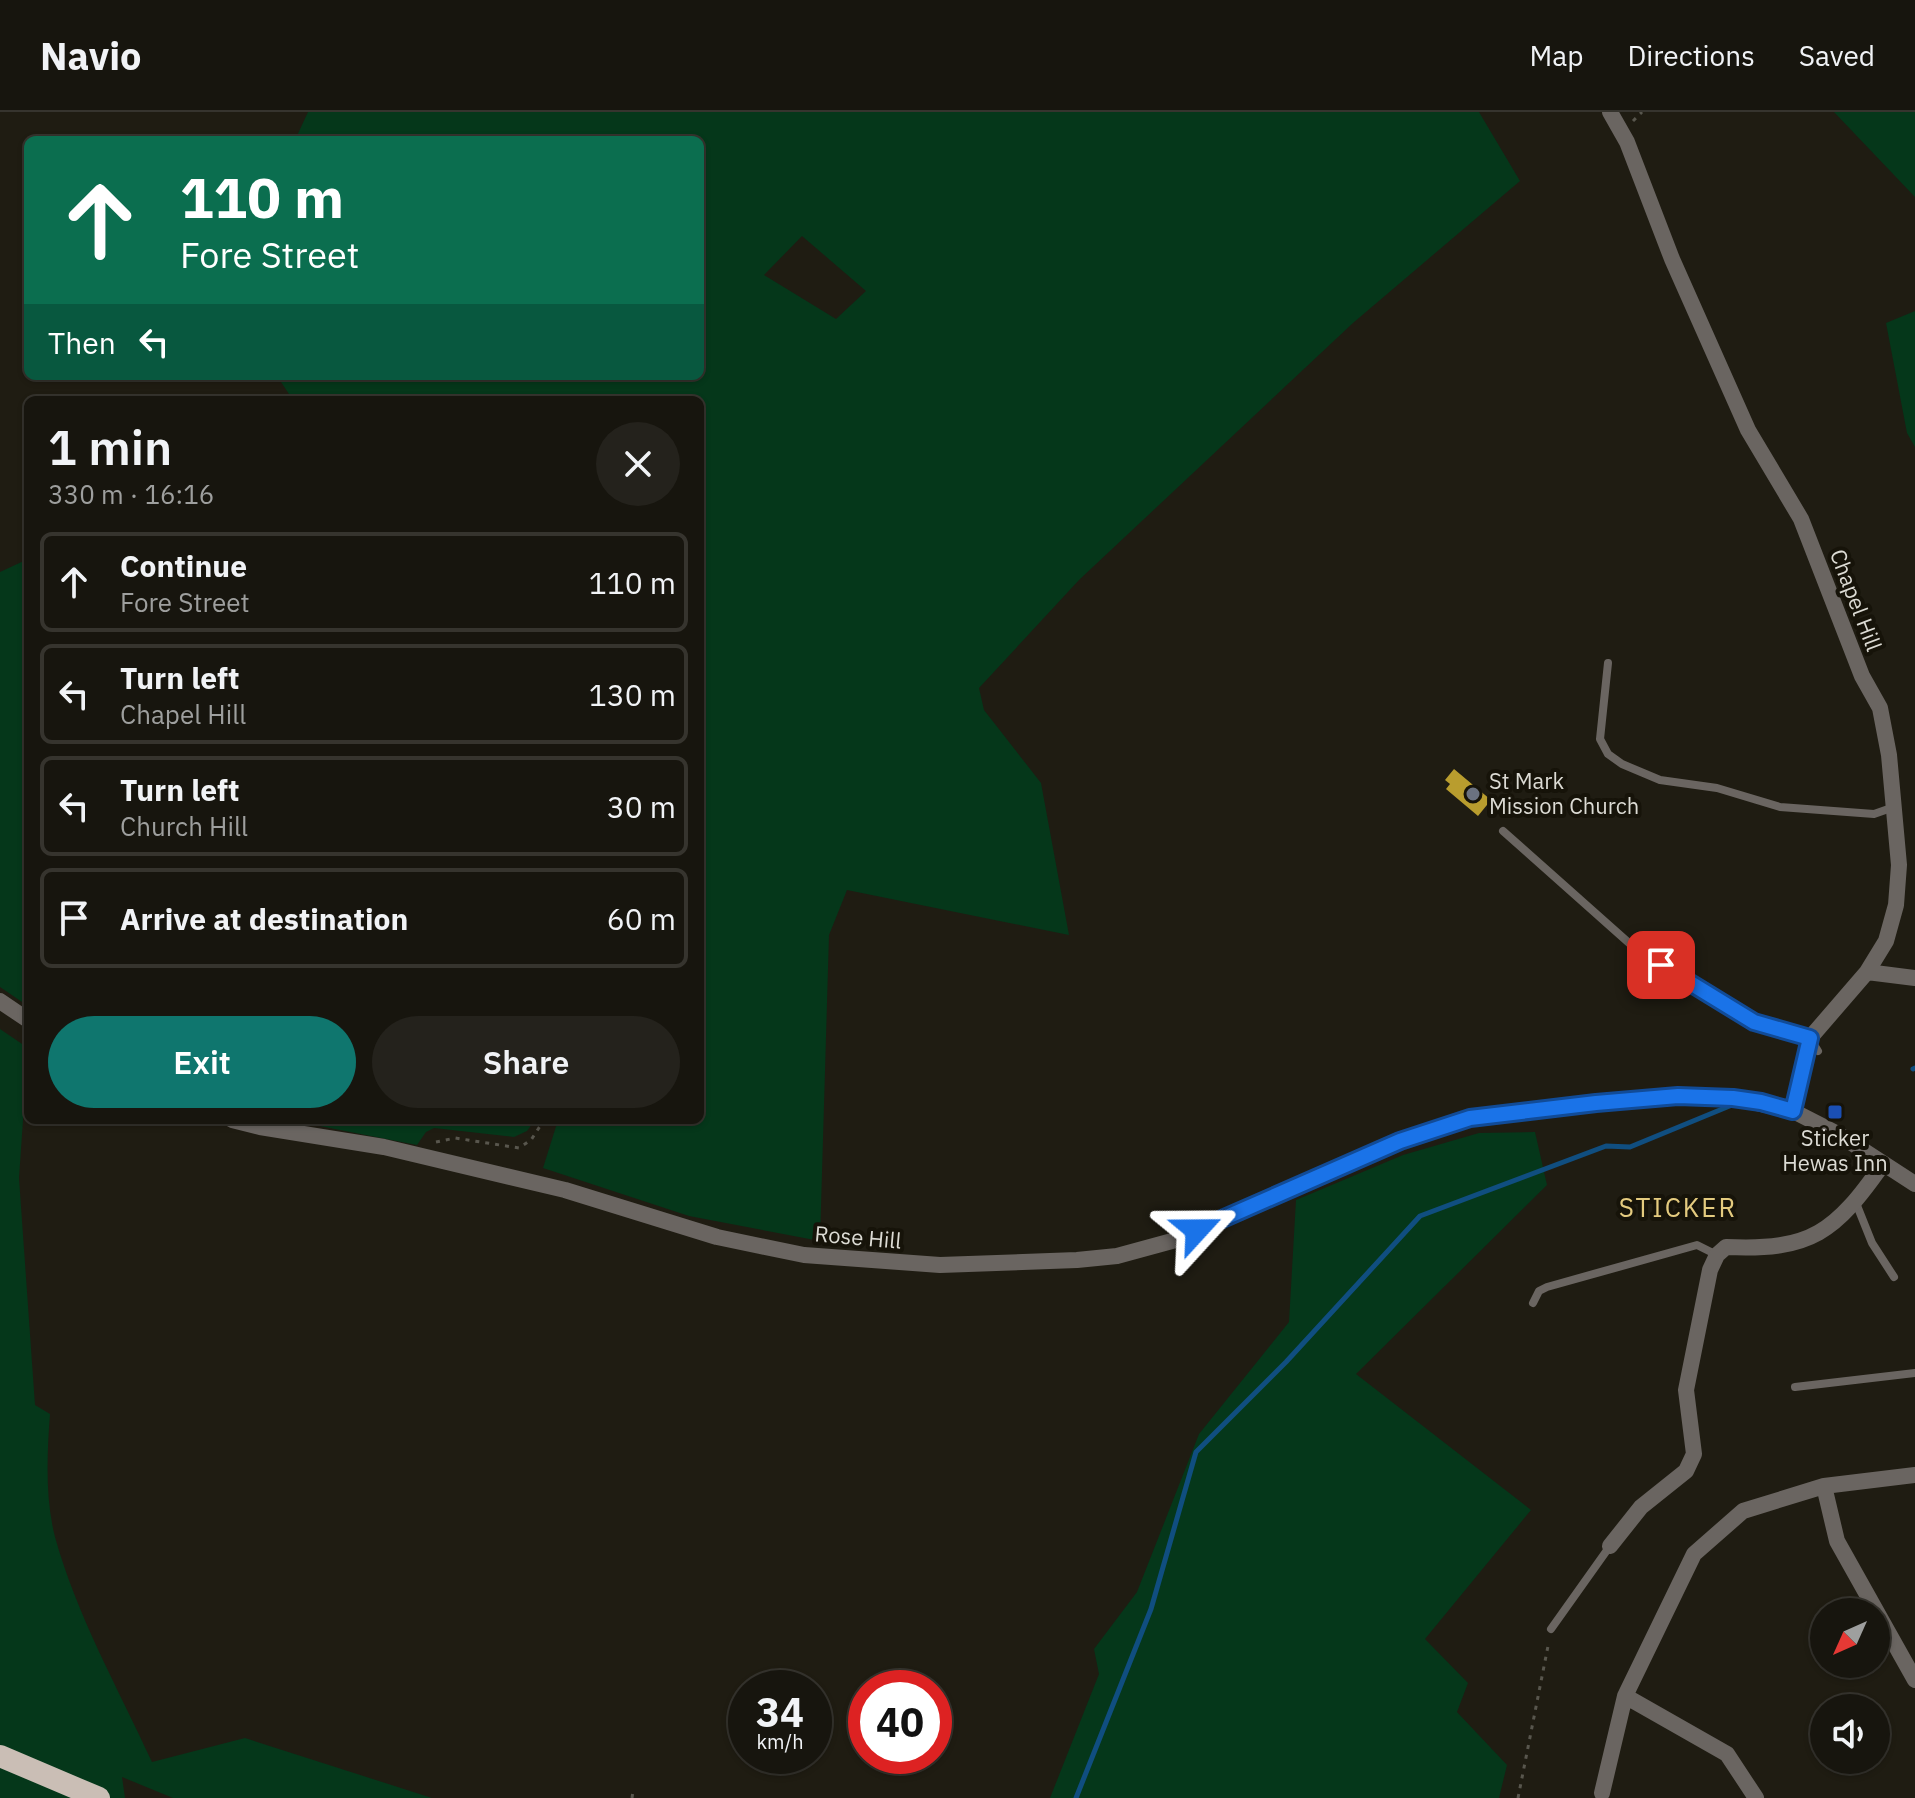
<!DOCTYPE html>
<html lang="en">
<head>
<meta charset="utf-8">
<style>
  :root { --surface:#17150e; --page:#24221c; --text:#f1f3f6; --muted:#9e9f9e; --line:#36342e; --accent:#0f766e }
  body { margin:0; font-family:"IBM Plex Sans",sans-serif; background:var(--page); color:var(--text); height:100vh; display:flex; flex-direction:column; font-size:30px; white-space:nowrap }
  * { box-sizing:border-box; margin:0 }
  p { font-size:26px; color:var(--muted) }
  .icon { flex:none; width:44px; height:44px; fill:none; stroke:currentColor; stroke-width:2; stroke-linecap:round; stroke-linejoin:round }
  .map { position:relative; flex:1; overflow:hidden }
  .panel { position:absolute; left:24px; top:284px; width:680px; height:728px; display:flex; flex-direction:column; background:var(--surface); border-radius:12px; box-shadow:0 2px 6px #0004,0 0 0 2px var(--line) }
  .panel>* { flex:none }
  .hud { position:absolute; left:24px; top:24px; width:680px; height:244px; border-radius:12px; box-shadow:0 2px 6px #0004,0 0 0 2px var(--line); background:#0b6e4f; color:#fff; overflow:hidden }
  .needle { width:52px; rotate:225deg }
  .controls { position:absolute; left:1810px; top:1486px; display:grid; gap:16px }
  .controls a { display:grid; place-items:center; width:80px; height:80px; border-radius:50%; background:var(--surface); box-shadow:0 2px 6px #0004,0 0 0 2px var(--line); font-size:40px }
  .speed { position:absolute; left:728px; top:1558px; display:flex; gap:16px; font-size:40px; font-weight:700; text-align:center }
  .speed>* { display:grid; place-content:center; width:104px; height:104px; border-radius:50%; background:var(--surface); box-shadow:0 2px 6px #0004,0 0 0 2px var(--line); line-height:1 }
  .speed small { font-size:20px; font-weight:400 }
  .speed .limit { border:12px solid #d22; background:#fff; color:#111 }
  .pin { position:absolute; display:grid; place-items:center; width:68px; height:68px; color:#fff; margin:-34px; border-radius:16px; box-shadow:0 4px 12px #0006 }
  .me { position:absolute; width:88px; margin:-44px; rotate:66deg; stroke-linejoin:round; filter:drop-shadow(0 0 6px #0008) }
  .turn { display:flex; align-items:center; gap:28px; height:168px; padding:0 24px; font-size:36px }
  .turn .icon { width:104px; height:104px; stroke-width:2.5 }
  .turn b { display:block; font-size:56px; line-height:68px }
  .then { display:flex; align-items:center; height:76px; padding:0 24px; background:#0003; gap:16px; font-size:30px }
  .round { display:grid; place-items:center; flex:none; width:84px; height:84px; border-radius:42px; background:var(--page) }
  .headline { display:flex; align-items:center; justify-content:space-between; height:136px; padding:0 24px }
  h1 { font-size:48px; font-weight:600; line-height:60px }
  .action { display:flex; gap:16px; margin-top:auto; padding:16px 24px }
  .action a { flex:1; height:92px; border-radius:48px; background:var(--accent); color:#fff; font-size:32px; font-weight:600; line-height:92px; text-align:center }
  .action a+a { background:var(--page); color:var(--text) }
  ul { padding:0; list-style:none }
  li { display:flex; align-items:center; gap:24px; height:100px; margin:0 16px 12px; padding:0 8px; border:4px solid var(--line); border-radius:12px }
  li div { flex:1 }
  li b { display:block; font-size:30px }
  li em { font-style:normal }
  header { display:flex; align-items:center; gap:48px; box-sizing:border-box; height:112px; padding:0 40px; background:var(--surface); border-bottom:2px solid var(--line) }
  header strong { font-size:38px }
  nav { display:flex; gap:44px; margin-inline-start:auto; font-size:28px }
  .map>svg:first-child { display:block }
  .green { fill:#05371a; fill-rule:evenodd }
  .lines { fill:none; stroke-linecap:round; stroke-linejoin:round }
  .stream { stroke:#104e80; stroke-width:5 }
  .building { fill:#b99d2e }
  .path { stroke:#58564d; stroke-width:3; stroke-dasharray:4 6; stroke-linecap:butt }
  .service { stroke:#6a6561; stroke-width:8 }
  .minor { stroke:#6a6561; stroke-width:16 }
  .tertiary { stroke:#6a6561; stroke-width:16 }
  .trunk { stroke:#cabeb5; stroke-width:22 }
  .route-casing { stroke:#114b97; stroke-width:20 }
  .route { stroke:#1a73e8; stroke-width:14 }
  .worship-dot { fill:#6b7280; stroke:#161309; stroke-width:3 }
  .transit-dot { fill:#1a4fb4; stroke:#161309; stroke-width:3 }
  .labels { text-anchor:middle; stroke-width:8; stroke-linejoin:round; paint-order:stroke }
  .street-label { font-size:22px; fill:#dcdbd4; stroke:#161309 }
  .poi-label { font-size:22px; fill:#dcdbd4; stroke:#161309; text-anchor:start }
  .quarter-label { font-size:26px; letter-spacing:2px; fill:#e4cb7f; stroke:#161309 }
</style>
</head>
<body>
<header>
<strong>Navio</strong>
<nav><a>Map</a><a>Directions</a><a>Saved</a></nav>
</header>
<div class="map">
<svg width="1915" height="1686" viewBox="0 0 1915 1686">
  <rect width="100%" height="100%" fill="#1f1c12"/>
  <path class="green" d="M308,0H1479L1520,69L1353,211L1079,468L979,576L984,598L1041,671L1069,823L847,778L829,823L820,1129L689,1104L543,1056L558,1008H700V288H293L277,264H700V28H295ZM802,124L866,179L836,207L764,163Z
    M1834,0H1915V85Z
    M1915,199V335L1907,321L1886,211Z
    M28,447V894L0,875V460Z
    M0,917L28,936L19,1066L35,1293L50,1302C47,1342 45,1386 55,1425C77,1504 118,1576 152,1650L245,1626L432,1686H173L122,1665L125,1686H0Z
    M289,1008H535L527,1019L514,1025L434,1016L426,1020L417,1033Z
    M1535,1020L1547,1073L1356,1262L1531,1398L1425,1527L1468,1571L1457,1600L1507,1653L1499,1686H1050L1099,1562L1094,1537L1137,1480L1199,1322L1289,1210L1296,1088L1403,1043L1479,1021Z"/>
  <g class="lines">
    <path class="stream" d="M1913,957L1915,956
      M1076,1686L1151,1497L1196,1340L1286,1250L1420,1104L1606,1034L1630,1035L1732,993"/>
  </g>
  <path class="building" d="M1454,657L1491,688L1478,704L1446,677L1450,672L1445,668Z"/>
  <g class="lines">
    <path class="path" d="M1633,9L1642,0
      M436,1030L455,1026L519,1036L531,1028L544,1008
      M632,1686L633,1679
      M1518,1686L1549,1529"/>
    <path class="service" d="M1608,551L1600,627L1608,642L1622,652L1660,668L1717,676L1780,695L1874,702L1894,695
      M1503,719L1638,839L1754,910L1810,926L1818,939
      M1856,1091L1872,1131L1894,1165
      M1533,1191L1539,1179L1547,1175L1697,1133L1717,1143
      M1795,1275L1915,1261
      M1551,1517L1610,1434"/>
    <path class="minor" d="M1610,0L1627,30L1672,147L1748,318L1801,407L1862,564L1880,596L1889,643L1899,753L1896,793L1886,829L1867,860L1810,926L1793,999
      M1867,860L1915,866
      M1824,1374L1837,1429L1915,1568
      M1610,1434L1641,1395L1686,1359L1694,1342L1686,1278L1710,1158L1717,1143L1726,1135C1812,1139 1835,1120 1883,1052
      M1625,1584L1727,1642L1756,1686
      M1602,1681L1625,1584L1694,1442L1743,1399L1824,1374L1915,1363"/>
    <path class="tertiary" d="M0,889L28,908
      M232,1008L260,1015L384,1035L565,1078L717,1125L760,1134L804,1143L940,1153L1077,1148L1117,1144L1172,1129L1400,1029L1470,1006L1658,985L1733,986L1793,999L1838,1022L1915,1072"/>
    <path class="trunk" d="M0,1644L99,1686"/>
  </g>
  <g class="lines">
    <defs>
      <path id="route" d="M1197,1118L1400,1029L1470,1006L1596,991L1678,984L1733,986L1761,990L1793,999L1810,926L1754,910L1661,853"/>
    </defs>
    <use href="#route" class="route-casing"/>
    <use href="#route" class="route"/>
  </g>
  <circle class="worship-dot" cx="1473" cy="682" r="8"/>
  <rect class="transit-dot" x="1827" y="992" width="16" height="16" rx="4"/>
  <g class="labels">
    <g class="street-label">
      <text transform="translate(1856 488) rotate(69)" y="8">Chapel Hill</text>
      <text transform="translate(858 1125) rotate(5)" y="8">Rose Hill</text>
    </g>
    <g class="poi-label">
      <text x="1489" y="677">St Mark<tspan x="1489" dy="25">Mission Church</tspan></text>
      <text x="1835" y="1034" text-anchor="middle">Sticker<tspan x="1835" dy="25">Hewas Inn</tspan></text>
    </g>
    <g class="quarter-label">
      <text x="1678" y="1105">STICKER</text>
    </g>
  </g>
</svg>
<div class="controls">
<a><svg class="needle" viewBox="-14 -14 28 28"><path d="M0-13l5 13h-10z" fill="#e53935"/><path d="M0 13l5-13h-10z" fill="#9e9f9e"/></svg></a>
<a><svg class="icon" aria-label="sound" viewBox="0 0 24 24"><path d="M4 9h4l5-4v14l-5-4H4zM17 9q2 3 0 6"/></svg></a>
</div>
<div class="speed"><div>34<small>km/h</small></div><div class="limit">40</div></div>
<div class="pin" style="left:1661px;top:853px;background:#d93025"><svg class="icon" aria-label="arrive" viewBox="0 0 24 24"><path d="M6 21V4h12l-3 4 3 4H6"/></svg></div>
<svg class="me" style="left:1197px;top:1118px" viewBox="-20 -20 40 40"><path d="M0-17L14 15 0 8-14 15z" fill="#1a73e8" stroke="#fff" stroke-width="4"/></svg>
<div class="hud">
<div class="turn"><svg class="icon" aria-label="ahead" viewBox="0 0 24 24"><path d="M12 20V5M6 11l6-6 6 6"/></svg><div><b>110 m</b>Fore Street</div></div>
<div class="then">Then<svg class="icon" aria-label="left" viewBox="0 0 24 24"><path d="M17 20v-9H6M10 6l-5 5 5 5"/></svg></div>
</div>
<section class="panel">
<div class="headline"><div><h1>1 min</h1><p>330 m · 16:16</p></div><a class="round"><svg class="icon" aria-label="close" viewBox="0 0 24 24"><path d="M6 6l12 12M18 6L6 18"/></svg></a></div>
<ul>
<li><svg class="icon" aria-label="ahead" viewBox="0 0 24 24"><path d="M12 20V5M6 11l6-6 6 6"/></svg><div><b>Continue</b><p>Fore Street</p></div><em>110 m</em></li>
<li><svg class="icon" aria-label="left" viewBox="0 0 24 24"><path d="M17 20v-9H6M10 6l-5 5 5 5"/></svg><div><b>Turn left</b><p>Chapel Hill</p></div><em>130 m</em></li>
<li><svg class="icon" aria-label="left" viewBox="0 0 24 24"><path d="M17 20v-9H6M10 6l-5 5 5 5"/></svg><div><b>Turn left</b><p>Church Hill</p></div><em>30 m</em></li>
<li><svg class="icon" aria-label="arrive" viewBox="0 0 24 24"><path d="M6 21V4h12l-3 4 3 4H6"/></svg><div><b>Arrive at destination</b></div><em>60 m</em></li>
</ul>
<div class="action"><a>Exit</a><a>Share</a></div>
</section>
</div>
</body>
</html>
